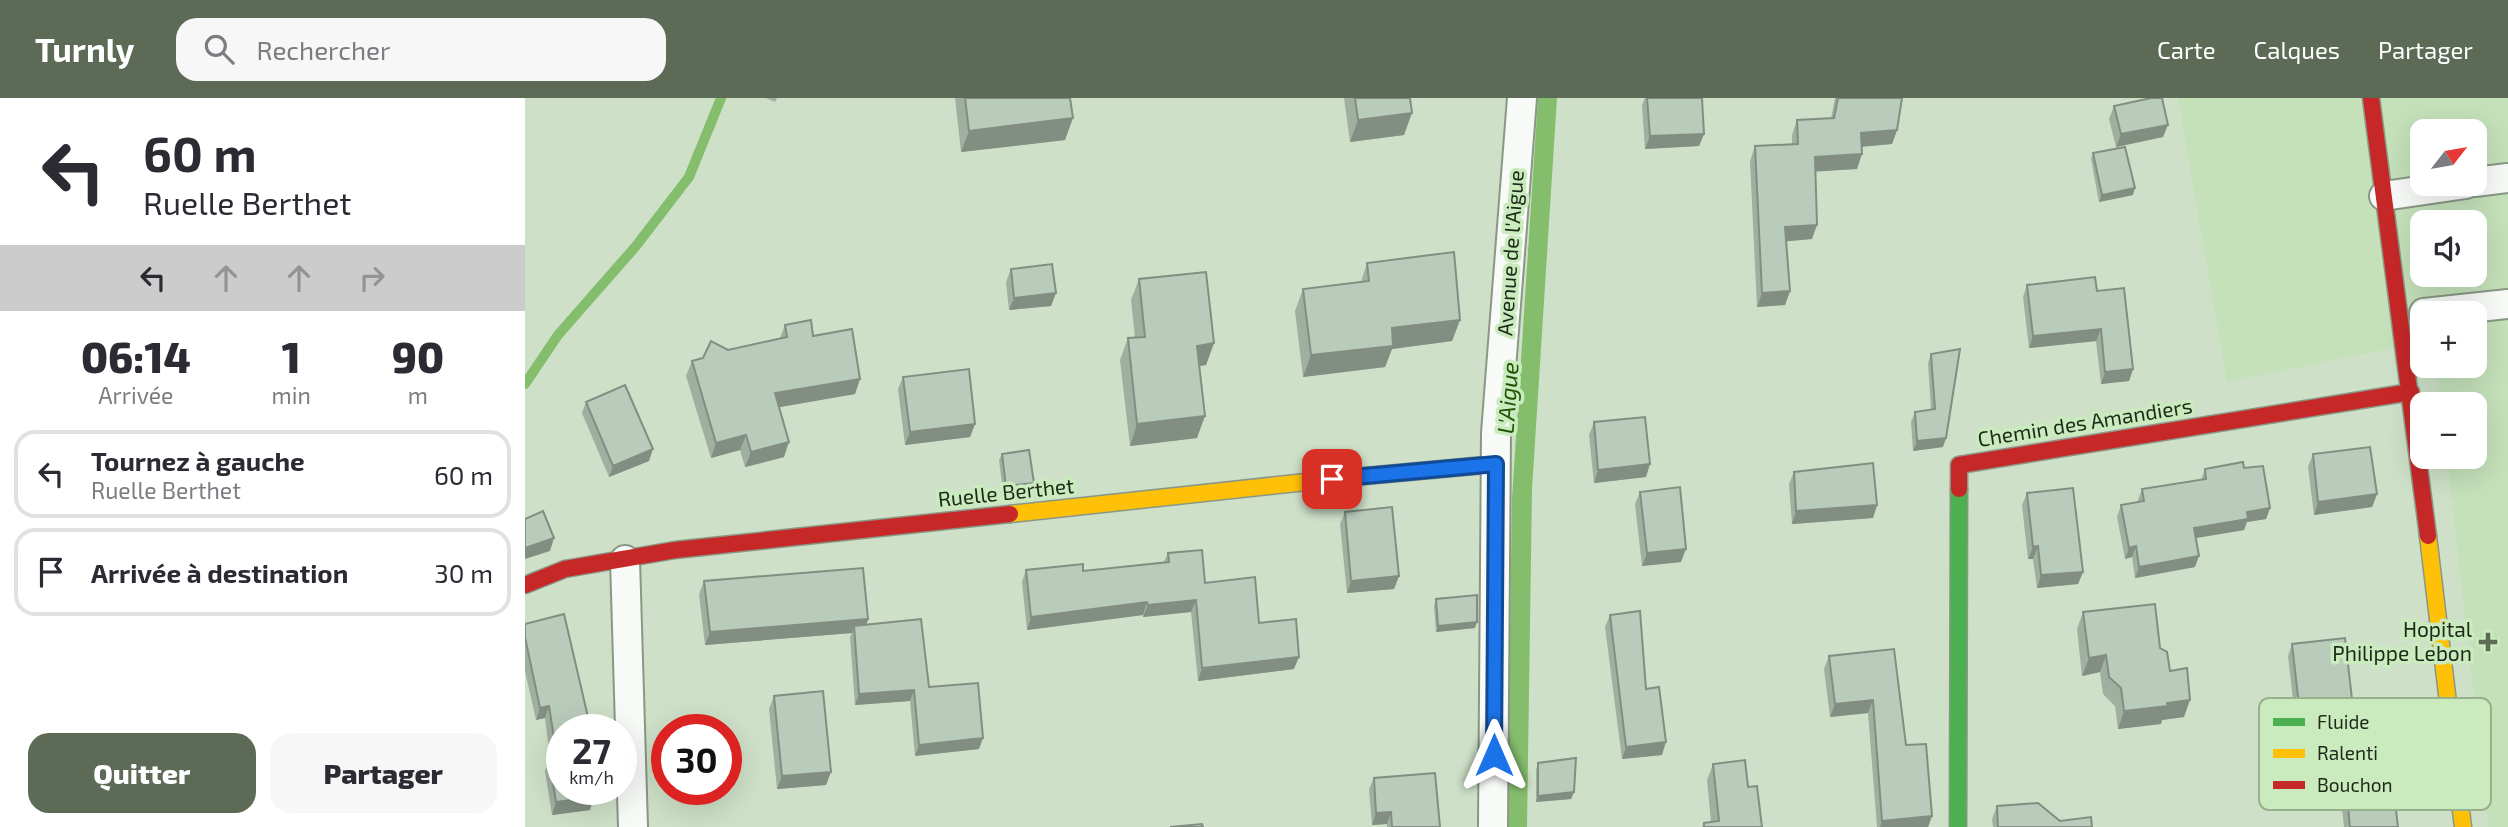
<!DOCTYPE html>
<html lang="fr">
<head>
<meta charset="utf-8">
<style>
  :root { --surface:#fff; --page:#f7f7f7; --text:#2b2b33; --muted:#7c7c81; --line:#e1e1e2; --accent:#5c6a56 }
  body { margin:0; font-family:"Exo 2",sans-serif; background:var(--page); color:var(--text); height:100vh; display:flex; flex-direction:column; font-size:26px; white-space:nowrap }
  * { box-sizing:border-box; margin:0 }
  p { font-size:23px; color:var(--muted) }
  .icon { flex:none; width:38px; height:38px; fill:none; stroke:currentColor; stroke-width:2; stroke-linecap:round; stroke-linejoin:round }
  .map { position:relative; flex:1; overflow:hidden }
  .side { display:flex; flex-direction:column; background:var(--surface); width:525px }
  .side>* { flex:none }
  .guide { background:#fff; color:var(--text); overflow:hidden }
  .needle { width:46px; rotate:59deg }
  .tools { position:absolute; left:1885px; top:21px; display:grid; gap:14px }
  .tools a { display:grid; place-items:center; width:77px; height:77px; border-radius:14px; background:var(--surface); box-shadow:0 7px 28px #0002; font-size:35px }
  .speed { position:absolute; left:21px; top:616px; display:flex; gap:14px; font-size:35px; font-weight:700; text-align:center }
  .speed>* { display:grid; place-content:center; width:91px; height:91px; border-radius:50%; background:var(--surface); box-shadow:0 7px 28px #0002; line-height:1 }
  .speed small { font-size:18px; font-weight:400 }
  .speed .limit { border:10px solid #d22; background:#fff; color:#111 }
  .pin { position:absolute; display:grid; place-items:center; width:60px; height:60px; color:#fff; margin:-30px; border-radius:14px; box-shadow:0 4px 10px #0006 }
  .me { position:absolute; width:77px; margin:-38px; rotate:0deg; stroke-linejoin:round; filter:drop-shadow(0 0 5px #0008) }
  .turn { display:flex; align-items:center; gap:24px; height:147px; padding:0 28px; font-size:32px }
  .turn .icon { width:91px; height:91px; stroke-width:2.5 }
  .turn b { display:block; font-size:49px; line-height:60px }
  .lanes { display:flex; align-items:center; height:66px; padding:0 28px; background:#0003; justify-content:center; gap:35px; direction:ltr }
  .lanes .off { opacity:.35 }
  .eta { display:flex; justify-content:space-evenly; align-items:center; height:119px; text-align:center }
  .eta b { font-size:42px; font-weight:800; line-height:49px }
  .action { display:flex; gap:14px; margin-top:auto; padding:14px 28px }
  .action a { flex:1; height:80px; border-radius:21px; background:var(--accent); color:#fff; font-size:28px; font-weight:800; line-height:80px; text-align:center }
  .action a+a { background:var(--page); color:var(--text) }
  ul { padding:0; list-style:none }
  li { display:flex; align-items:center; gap:21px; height:88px; margin:0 14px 10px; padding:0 14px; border:4px solid var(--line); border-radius:21px }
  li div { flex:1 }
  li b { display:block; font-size:26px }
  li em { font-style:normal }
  header { display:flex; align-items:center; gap:42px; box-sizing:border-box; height:98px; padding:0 35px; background:var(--accent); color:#fff }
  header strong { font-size:33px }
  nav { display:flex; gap:38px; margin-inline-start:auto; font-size:24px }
  .search { width:490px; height:63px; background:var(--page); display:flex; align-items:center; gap:18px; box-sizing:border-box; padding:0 24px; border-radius:21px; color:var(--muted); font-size:26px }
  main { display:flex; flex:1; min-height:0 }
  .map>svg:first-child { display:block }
  .built { fill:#c4e1ba; fill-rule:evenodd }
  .water { fill:#84be6d }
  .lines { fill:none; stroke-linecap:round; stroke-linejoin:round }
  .stream { stroke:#84be6d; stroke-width:10 }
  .street-casing { stroke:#8a9785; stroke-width:32 }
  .fast-casing { stroke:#8a9785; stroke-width:19 }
  .slow-casing { stroke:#8a9785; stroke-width:19 }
  .jam-casing { stroke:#8a9785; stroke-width:19 }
  .street { stroke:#f8faf7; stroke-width:28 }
  .fast { stroke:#4caf50; stroke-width:16 }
  .slow { stroke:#ffc107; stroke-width:16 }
  .jam { stroke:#c62828; stroke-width:16 }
  .wall { fill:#9fafa0 }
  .shaded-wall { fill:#828e82 }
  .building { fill:#b9cbba; stroke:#828e82; stroke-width:2 }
  .route-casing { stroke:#114b97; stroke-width:18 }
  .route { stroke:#1a73e8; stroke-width:12 }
  .poi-dot { fill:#5c6a56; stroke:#c9ebbd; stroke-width:2.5 }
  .labels { text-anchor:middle; stroke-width:7; stroke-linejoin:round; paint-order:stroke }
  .street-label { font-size:21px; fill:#1e2a19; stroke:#c9ebbd }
  .poi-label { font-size:21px; fill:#1e2a19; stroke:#c9ebbd; text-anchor:end }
  .water-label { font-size:23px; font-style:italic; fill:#235309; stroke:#c9ebbd }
  .key { fill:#c9ebbd; stroke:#96b18c; stroke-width:2 }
  .key-label { font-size:19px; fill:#1e2a19 }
</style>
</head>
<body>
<header>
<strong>Turnly</strong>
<div class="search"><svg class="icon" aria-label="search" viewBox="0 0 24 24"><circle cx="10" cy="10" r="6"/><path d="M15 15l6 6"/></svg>Rechercher</div>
<nav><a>Carte</a><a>Calques</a><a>Partager</a></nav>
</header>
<main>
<section class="side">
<div class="guide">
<div class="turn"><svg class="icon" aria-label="left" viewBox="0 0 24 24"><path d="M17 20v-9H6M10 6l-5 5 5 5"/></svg><div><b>60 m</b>Ruelle Berthet</div></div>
<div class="lanes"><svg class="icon" aria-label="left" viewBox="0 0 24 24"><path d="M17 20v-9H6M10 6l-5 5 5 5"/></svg><svg class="icon off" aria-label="ahead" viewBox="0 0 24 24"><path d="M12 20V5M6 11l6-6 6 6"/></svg><svg class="icon off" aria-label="ahead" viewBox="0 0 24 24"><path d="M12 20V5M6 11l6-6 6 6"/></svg><svg class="icon off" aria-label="right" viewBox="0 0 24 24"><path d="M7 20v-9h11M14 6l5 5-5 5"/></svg></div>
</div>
<div class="eta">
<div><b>06:14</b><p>Arrivée</p></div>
<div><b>1</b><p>min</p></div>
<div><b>90</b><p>m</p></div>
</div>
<ul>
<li><svg class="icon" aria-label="left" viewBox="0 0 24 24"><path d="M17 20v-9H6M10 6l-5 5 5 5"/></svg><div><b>Tournez à gauche</b><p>Ruelle Berthet</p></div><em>60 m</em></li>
<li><svg class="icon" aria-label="arrive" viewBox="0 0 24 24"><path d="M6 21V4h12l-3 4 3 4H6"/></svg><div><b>Arrivée à destination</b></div><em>30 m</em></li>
</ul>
<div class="action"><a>Quitter</a><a>Partager</a></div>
</section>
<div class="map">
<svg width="1983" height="729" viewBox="0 0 1983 729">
  <rect width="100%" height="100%" fill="#cee0c8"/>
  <path class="built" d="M1653,0H1983V729H1964L1922,359H1950V306H1916L1912,268H1950V215H1897V244L1702,284ZM1897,33H1950V86H1897ZM1897,124H1950V177H1897Z"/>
  <path class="water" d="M1013,0H1032L1007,391L1002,729H982L987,400Z"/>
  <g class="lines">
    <path class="stream" d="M0,286L33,237L111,148L164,79L196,0"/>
    <defs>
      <path id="street" d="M1950,84L1983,80
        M1859,98L1941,86
        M1899,215L1983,206
        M100,462L108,729
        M968,729L971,335L997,0"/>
      <path id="fast" d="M818,380L971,366
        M1433,729L1434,391"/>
      <path id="slow" d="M485,416L818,380
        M1903,438L1938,729"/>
      <path id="jam" d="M1846,0L1903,438
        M1434,391V367L1886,294
        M0,487L40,471L150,452L485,416"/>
    </defs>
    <use href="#street" class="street-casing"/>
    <use href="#fast" class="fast-casing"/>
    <use href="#slow" class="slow-casing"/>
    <use href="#jam" class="jam-casing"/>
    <use href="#street" class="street"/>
    <use href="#fast" class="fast"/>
    <use href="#slow" class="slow"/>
    <use href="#jam" class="jam"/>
  </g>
  <path class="wall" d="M241,0H252L250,4Z
    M430,0H545L540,42L436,54Z
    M819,0H885L879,37L825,44Z
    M1120,0H1177L1179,36L1174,48L1120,51L1117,7Z
    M1310,0H1377L1372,32L1367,46L1337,49L1332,71L1290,73L1287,141L1261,143L1265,193L1260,207L1232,209L1225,63L1230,48L1267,46V37L1272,22L1306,21Z
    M1589,8L1638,39L1591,49L1584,21Z
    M1568,55L1608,97L1574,104L1566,61Z
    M842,165L935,222L927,243L867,251L860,269L778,279L770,213L778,191L836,184Z
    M486,171L531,195L526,208L484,212L481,184Z
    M614,181L689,245L681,267L674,268L672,340L605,348L595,262L603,240H610L606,202Z
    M1502,187L1572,193L1608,271L1604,283L1576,286L1571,243L1504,250L1498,199Z
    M260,227L288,238L335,281L330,296L254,309L259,359L220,369L215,352L186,360L161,278L167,263L203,252L255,240Z
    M1406,256L1418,349L1388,353L1386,324L1390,314L1406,312L1403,265Z
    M378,279L450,326L445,339L380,347L373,291Z
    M61,304L124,363L84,379L57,315Z
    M1069,324L1121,379L1069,385L1064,337Z
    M477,356L509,385L506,391L478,394L474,362Z
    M1788,356L1852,396L1847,409L1789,417L1783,369Z
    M1719,370L1745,410L1741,421L1722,424L1719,432L1671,440L1670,469L1610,480L1607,459L1600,461L1592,419L1596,407L1613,404V402L1617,391L1676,382L1680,371Z
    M1269,374L1352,407L1348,420L1267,426L1264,386Z
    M1115,394L1156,464L1117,468L1110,406Z
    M1502,395L1558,474L1553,486L1512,490L1508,461H1503L1497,407Z
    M820,414L874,478L869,491L822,495L815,426Z
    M643,455L680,485L734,525L769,571L673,583L666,514L618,519V517L502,532L497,484L501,472L558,473L639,464Z
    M179,483L343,521L341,527L404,589L454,651L390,658L385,603L330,607L325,539L327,535L180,547L174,496Z
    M911,501L950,530L911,534L909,508Z
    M1558,514L1635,550L1645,573L1659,619L1637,622L1636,626L1593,631L1590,608L1578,596L1575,574L1557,578L1552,531Z
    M1085,517L1121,591L1137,657L1097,661L1080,529Z
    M0,526L37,632L69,699L65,712L27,717L20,673L25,660L20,620L11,622L0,573Z
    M1767,546L1827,601L1822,613L1770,619L1763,558Z
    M1369,551L1381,647L1407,718L1403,729H1352L1343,615L1305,619L1299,571L1304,558Z
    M249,598L306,674L301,687L252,691L244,611Z
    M1831,620L1871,714L1873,729H1819L1817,710L1822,698L1831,697L1826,633Z
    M1013,665L1049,694L1046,701L1011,704V672Z
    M1188,666L1223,689L1237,729H1177L1179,725L1186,724L1182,682Z
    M849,680L915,729H862V726L847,727L844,691Z
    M1472,708L1535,723L1567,729H1468L1467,721Z"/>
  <path class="shaded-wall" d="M887,15L879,37L825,44L833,22Z
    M548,20L540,42L436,54L444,33Z
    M1643,27L1638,39L1591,49L1596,36Z
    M1372,32L1367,46L1331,49L1336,35Z
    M1179,36L1174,48L1120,51L1125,38Z
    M1337,56L1332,71L1284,74L1290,59Z
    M1610,90L1608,97L1574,104L1577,97Z
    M1292,127L1287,141L1254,144L1260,129Z
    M1265,193L1260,207L1232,209L1237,195Z
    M531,195L526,208L484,212L489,200Z
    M935,222L927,243L867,251L860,269L778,279L786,257L867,230Z
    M1576,231L1571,243L1504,250L1508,238Z
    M689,245L681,267L664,270L672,248Z
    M1608,271L1604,283L1576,286L1580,274Z
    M335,281L330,296L244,311L250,295Z
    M680,318L672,340L605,348L612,326Z
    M450,326L445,339L380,347L385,334Z
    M221,337L215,352L186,360L191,345Z
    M1421,340L1418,349L1388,353L1392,343Z
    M264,344L259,359L220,369L226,354Z
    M128,351L124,363L84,379L88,368Z
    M1125,366L1121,379L1069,385L1073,372Z
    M509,385L506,391L478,394L481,388Z
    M1852,396L1847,409L1789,417L1793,404Z
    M1352,407L1348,420L1267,426L1271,413Z
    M1745,410L1741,421L1722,424L1719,432L1665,441L1669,430L1722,414Z
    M29,440L25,453L0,461V450Z
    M1513,448L1508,461H1503L1508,449Z
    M1611,448L1607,459L1600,461L1604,450Z
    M1161,451L1156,464L1117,468L1122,455Z
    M1674,458L1670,469L1610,480L1614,469Z
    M1558,474L1553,486L1512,490L1516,477Z
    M874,478L869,491L822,495L826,483Z
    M671,502L666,514L618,519L623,507Z
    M622,504L618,517L502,532L506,519Z
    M343,521L339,534L329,528L327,535L180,547L185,534Z
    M952,524L950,530L911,534L913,528Z
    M1581,557L1575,574L1557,578L1564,560Z
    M774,559L769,571L673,583L677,570Z
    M389,592L385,603L330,607L334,596Z
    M1827,601L1822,613L1770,619L1774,607Z
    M1348,602L1343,615L1305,619L1310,606Z
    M1665,602L1659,619L1637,622L1636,626L1593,631L1599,613L1642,605Z
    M24,608L20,620L11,622L15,610Z
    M458,640L454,651L390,658L394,647Z
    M1141,644L1137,657L1097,661L1101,649Z
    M306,674L301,687L252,691L257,678Z
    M1049,694L1046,701L1011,704L1013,698Z
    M69,699L65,712L27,717L31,704Z
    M1875,703L1870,716V704Z
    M866,714L862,726L847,727L851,715Z
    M1407,718L1403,729H1355L1357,723Z"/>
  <path class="building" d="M440,0H545L548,20L444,33Z
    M830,0H885L887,15L833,22Z
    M1122,0H1177L1179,36L1125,38Z
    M1313,0H1377L1372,32L1336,35L1337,56L1290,59L1292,127L1260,129L1265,193L1237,195L1230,48L1273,46L1272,22L1309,20Z
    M1626,0H1637L1643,27L1596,36L1589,8Z
    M1600,49L1610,90L1577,97L1568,55Z
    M929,154L935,222L867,230L868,248L786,257L778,191L844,183L842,165Z
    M527,166L531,195L489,200L486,171Z
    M681,174L689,245L672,248L680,318L612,326L603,240L620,239L614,181Z
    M1570,179L1572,193L1599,190L1608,271L1580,274L1576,231L1508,238L1502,187Z
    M286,222L288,238L327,231L335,281L250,295L264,344L226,354L221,337L191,345L167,263L178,260L186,243L203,252L262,239L260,227Z
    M1435,251L1421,340L1392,343L1390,314L1410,311L1406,256Z
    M444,271L450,326L385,334L378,279Z
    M100,287L128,351L88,368L61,304Z
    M1120,319L1125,366L1073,372L1069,324Z
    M1845,349L1852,396L1793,404L1788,356Z
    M504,352L509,385L481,388L477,356Z
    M1718,364L1719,370L1738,368L1745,410L1722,414L1723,421L1669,430L1674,458L1614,469L1611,448L1604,450L1596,407L1619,403L1617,391L1681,381L1680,371Z
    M1348,365L1352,407L1271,413L1269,374Z
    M1155,389L1161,451L1122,455L1115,394Z
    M1548,390L1558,474L1516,477L1513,448L1508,449L1502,395Z
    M867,409L874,478L826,483L820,414Z
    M18,413L29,440L0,450V421Z
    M677,452L680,485L730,479L734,525L771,521L774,559L677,570L671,502L623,507L622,504L506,519L501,472L558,466V473L644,464L643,455Z
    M338,470L343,521L185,534L179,483Z
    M952,497V524L913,528L911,501Z
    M1630,506L1635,550L1642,554L1645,573L1662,570L1665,602L1642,605L1643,608L1599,613L1596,590L1584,579L1581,557L1564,560L1558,514Z
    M1115,513L1121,591L1134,589L1141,644L1101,649L1085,517Z
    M39,516L66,632H37V691H68L69,699L31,704L24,660L32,659L24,608L15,610L0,539V526Z
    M396,521L404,589L453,585L458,640L394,647L389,592L334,596L329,528Z
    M1820,540L1827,601L1774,607L1767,546Z
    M1369,551L1381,647L1401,646L1407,718L1357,723L1348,602L1310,606L1304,558Z
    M298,593L306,674L257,678L249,598Z
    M1868,615L1875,703L1870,704L1873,729H1825L1822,698L1836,696L1831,620Z
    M1051,660L1049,694L1013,698V665Z
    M1220,662L1223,689L1232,688L1237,729H1179V725L1194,723L1188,666Z
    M910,675L915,729H867L866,714L851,715L849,680Z
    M1513,705L1535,723L1566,719L1567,729H1473L1472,708Z
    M677,726L678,729H645Z"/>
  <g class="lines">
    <defs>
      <path id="route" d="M807,381L971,366L969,657"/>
    </defs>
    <use href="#route" class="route-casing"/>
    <use href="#route" class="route"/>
  </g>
  <path class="poi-dot" d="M1959.5 533.5h7v7h7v7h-7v7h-7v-7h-7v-7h7z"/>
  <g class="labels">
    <g class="street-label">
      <text transform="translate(986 155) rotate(-86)" y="7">Avenue de l'Aigue</text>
      <text transform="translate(1560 325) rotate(-9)" y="7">Chemin des Amandiers</text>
      <text transform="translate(481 395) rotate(-6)" y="7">Ruelle Berthet</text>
    </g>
    <g class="poi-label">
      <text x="1947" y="539">Hopital<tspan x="1947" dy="24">Philippe Lebon</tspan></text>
    </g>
    <g class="water-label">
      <text transform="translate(983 300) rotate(-86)" y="8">L'Aigue</text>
    </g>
  </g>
  <rect x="1734" y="600" width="232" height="112" rx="10" class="key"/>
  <rect x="1748" y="620" width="32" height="8" fill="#4caf50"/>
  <rect x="1748" y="651" width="32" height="9" fill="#ffc107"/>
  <rect x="1748" y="683" width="32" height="8" fill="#c62828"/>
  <g class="key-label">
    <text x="1792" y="631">Fluide</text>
    <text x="1792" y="662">Ralenti</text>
    <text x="1792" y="694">Bouchon</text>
  </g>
</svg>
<div class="tools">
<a><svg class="needle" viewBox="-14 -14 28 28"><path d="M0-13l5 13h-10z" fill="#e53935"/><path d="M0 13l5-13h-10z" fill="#7c7c81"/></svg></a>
<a><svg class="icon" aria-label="sound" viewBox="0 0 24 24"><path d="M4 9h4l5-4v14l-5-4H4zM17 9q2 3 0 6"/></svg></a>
<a>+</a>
<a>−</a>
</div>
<div class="speed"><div>27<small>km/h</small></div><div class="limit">30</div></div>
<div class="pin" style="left:807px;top:381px;background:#d93025"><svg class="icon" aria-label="arrive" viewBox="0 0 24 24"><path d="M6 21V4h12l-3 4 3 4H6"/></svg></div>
<svg class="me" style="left:969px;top:657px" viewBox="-20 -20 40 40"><path d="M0-17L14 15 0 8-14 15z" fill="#1a73e8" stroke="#fff" stroke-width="4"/></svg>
</div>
</main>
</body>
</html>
